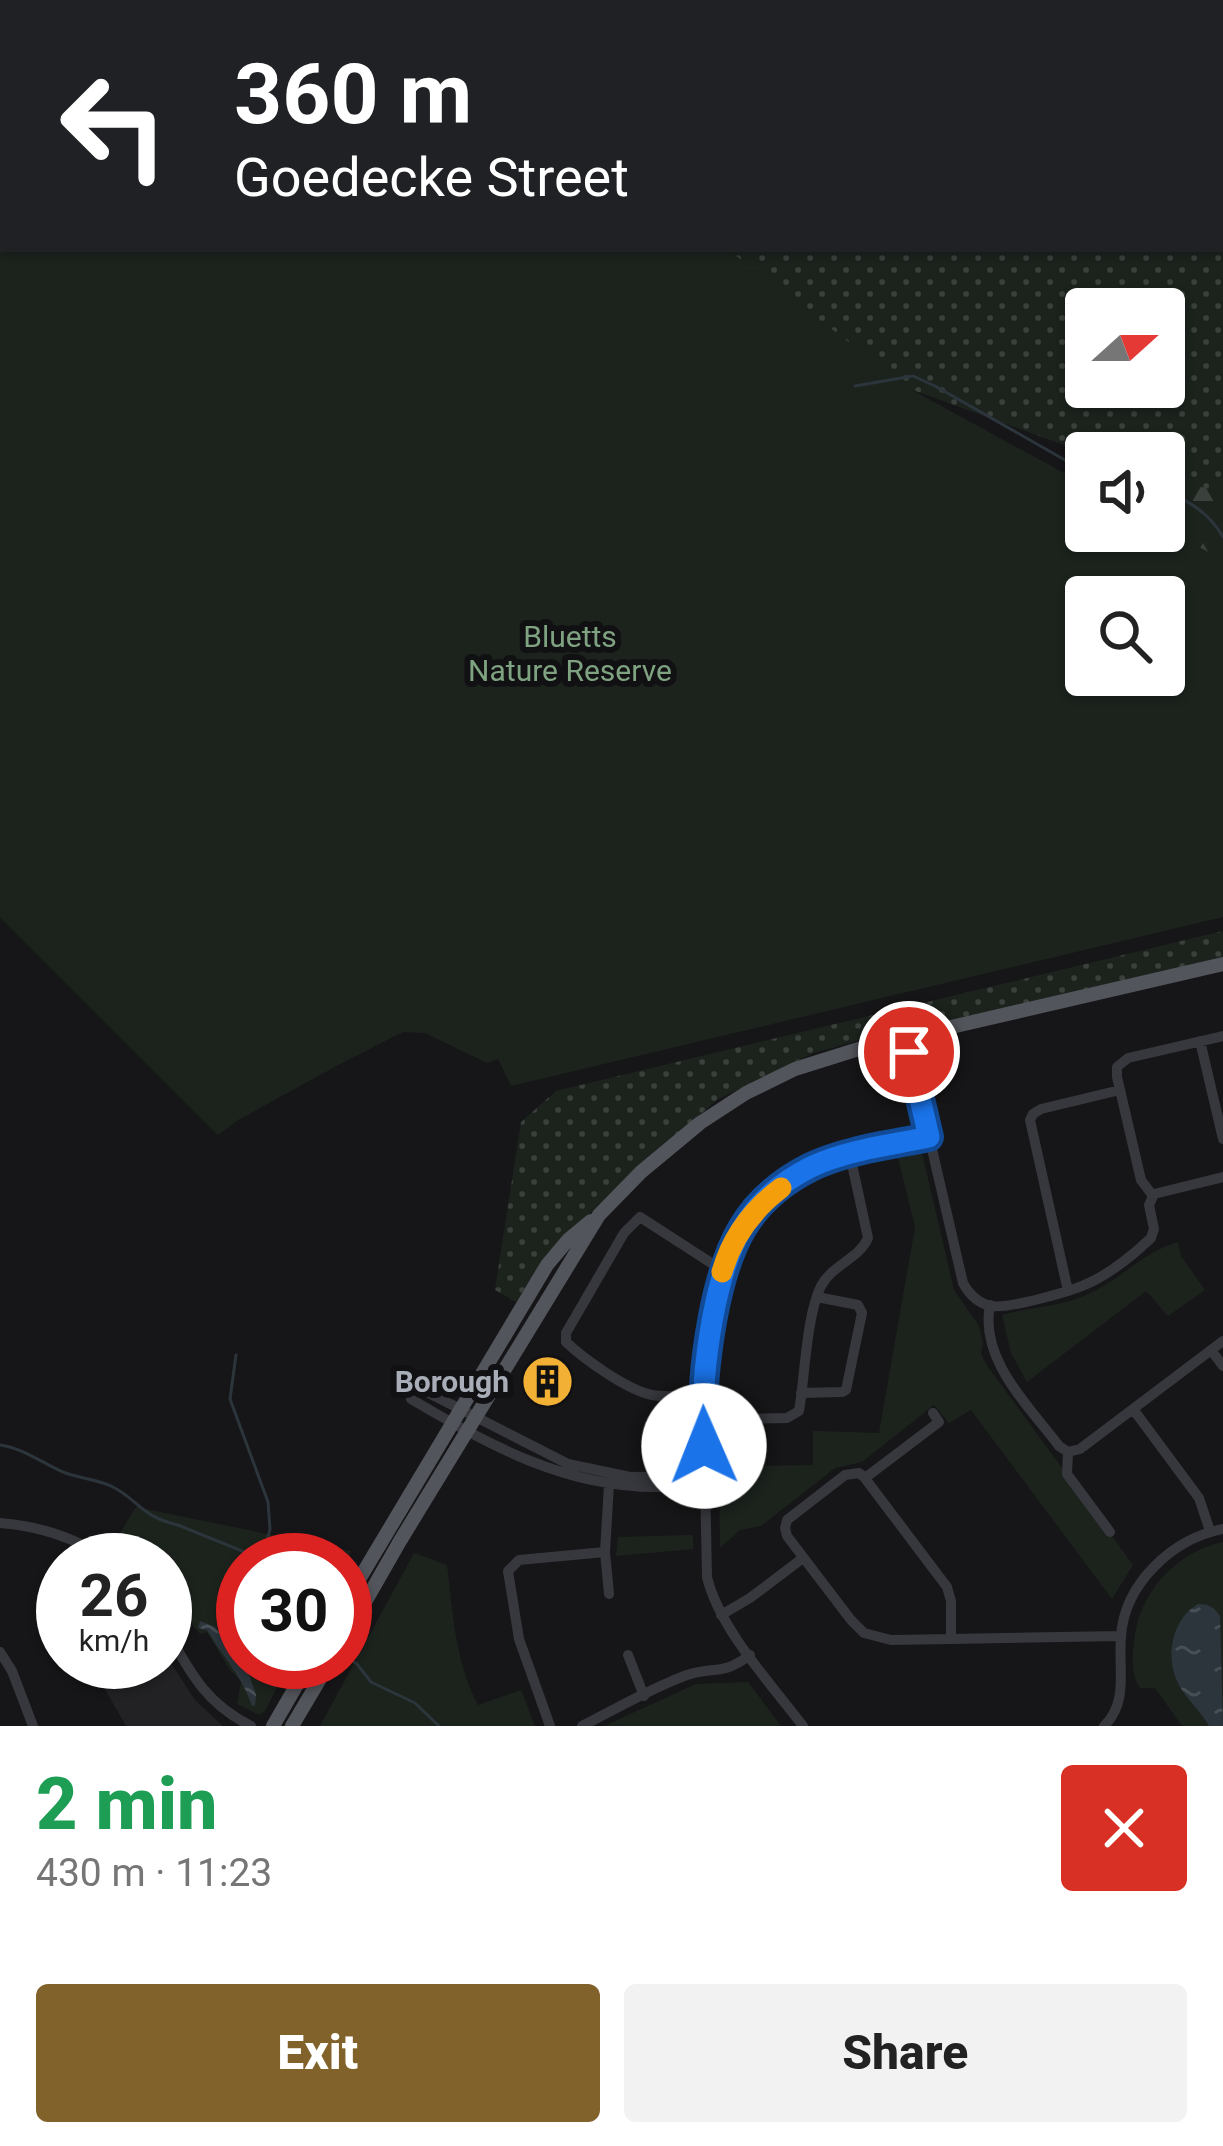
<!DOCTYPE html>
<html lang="en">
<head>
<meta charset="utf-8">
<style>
  :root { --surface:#fff; --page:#f2f2f2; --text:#222; --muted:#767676; --accent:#80622a }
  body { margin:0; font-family:Roboto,sans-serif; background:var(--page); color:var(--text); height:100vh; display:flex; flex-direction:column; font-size:45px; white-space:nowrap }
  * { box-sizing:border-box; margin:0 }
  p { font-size:39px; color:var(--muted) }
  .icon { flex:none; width:66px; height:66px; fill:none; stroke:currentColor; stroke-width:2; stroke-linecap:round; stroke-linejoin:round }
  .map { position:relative; height:1726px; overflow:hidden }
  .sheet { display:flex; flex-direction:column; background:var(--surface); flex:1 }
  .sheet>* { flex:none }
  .hud { position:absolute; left:0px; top:0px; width:1224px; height:252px; box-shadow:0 3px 9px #0004; background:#202124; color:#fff; overflow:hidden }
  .needle { width:78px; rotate:69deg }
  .controls { position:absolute; left:1065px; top:288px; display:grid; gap:24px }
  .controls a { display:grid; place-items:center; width:120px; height:120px; border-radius:12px; background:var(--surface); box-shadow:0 3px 9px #0004; font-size:60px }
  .speed { position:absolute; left:36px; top:1533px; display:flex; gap:24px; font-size:60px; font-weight:700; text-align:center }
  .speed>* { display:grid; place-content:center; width:156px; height:156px; border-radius:50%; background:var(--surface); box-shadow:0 3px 9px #0004; line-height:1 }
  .speed small { font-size:30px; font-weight:400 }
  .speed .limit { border:18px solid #d22; background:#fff; color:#111 }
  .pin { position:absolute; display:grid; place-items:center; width:102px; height:102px; color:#fff; margin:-51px; border:6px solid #fff; border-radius:50%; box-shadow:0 3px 12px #0007 }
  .me { position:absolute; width:132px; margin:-66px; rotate:359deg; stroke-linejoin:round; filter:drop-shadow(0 0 9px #0008) }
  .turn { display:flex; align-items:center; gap:42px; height:252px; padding:0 36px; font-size:54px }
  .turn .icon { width:156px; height:156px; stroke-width:2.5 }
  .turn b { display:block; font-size:84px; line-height:102px }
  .round { display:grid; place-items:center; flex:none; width:126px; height:126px; border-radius:12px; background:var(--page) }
  .summary { display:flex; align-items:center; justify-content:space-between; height:204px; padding:0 36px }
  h1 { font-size:72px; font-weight:800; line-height:90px; color:#1e9e55 }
  .button { display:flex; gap:24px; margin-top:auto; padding:24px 36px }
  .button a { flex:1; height:138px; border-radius:12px; background:var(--accent); color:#fff; font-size:48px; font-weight:800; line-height:138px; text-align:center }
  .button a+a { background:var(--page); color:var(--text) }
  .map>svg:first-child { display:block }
  .built { fill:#222225 }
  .grass { fill:url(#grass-dots); fill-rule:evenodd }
  .forest { fill:url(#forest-firs) }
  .park { fill:#1c231d; fill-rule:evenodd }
  .water { fill:url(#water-ripples) }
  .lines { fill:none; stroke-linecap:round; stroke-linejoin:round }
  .stream { stroke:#2c353c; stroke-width:3 }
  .minor { stroke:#37383d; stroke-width:10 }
  .major { stroke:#53555c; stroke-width:14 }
  .route-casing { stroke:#114b97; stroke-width:30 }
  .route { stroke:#1a73e8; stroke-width:21 }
  .slow { stroke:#f59e0b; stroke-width:21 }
  .labels { text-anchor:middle; stroke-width:12; stroke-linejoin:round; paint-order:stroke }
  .park-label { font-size:30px; fill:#7fa381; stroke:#111113 }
  .poi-label { font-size:30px; font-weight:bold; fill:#a8adb8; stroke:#111113; text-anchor:end }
</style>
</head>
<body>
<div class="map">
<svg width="1223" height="1726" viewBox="0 0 1223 1726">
  <defs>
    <pattern id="grass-dots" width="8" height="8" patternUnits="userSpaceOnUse" patternTransform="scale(3)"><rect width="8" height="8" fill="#1c231d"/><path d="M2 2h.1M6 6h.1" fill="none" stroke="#3a403c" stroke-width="1.8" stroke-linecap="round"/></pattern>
    <pattern id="forest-firs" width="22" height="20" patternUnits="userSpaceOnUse" patternTransform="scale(3)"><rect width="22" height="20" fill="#1c231d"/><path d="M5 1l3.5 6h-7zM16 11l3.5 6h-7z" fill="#3a403c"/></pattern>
    <pattern id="water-ripples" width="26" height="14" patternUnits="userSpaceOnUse" patternTransform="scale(3)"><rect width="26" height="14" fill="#2c353c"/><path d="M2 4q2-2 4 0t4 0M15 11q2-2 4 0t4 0" fill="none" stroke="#485056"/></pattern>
  </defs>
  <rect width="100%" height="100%" fill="#161618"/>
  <path class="built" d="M165,1654L195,1700L223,1726H126L89,1662H165Z"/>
  <path class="grass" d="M398,0H1223V562L1164,529V453H1086L910,389L725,249H1221V3H402ZM1086,309H1164V387H1086Z
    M1223,931V958L1002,1010L864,1039L813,1053L718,1099L627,1178L547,1254L516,1302L495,1290L521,1122L556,1091Z"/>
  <path class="forest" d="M1164,475L1223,494V590L1164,531Z"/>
  <path class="park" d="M0,0H400L404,3H3V249H727L910,389L1086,485V531H1164V528L1223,560V917L511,1086L498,1059L487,1063L425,1033L403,1032L342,1063L238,1120L218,1135L0,917ZM1164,597V675H1086V597Z
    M922,1153L954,1290L979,1326L983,1343L981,1354L986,1364L1133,1565L1112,1599L971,1410L949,1423L934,1405L862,1462L835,1468L761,1526L740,1530L720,1548L719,1467L813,1465V1431L879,1433L915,1227L898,1158Z
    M1178,1242L1181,1256L1205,1290L1168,1316L1146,1291L1027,1382L1011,1353L1002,1315C1030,1307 1060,1307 1086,1295C1120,1281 1142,1252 1178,1242Z
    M136,1507L351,1551L345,1568V1560H243V1662H290L265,1711L259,1715L237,1704L241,1681L229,1669L207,1632L200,1634L191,1623L179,1628L165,1604V1560H128L112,1546Z
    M693,1535V1549L616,1556L618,1537Z
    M1223,1542V1726H1182L1155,1688H1140C1131,1674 1132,1659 1134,1642C1138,1594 1175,1552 1223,1542Z
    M414,1553L447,1565C453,1614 455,1661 478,1705L521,1690L535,1726H320Z
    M748,1682L781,1726H604L696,1684Z"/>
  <path class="water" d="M1198,1604C1209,1604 1214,1607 1220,1616L1223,1726H1209C1201,1711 1187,1700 1179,1685C1164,1658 1172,1619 1198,1604Z
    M200,1621L215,1627L250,1677L256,1695L255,1705L252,1706C243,1677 222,1656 207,1630L198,1628Z"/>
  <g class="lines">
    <path class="stream" d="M855,386L913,376L935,386L1086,472
      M1164,491C1190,501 1209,513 1223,537
      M236,1355L230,1399L268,1502L270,1529L264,1555
      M0,1445C23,1448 42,1463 63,1472C78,1478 96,1479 111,1486C138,1499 141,1517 178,1525L264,1560
      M345,1656L357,1664L371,1682L415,1703L439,1726"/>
    <path class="minor" d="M906,1037L963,1283C969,1294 977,1303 991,1306C1009,1309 1073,1291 1091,1282C1112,1272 1134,1254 1151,1238L1154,1229L1149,1205L1154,1194L1223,1177
      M1200,1041L1223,1139
      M1153,1196L1141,1180L1117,1077V1067L1128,1058L1223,1036
      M1068,1291L1030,1120L1033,1114L1041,1109L1120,1090
      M990,1305C979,1360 1030,1407 1059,1446L1068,1452L1080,1449L1223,1341
      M1211,1350L1223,1366
      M417,1387L568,1464L630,1477L694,1476L703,1481
      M801,1393L842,1392L846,1390L862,1313L858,1305L817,1297
      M703,1395C686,1395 667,1398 652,1395C627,1390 584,1359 566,1342V1333L624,1233L640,1217L722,1270
      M411,1399C489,1445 564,1487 657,1487C674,1487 689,1490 703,1481
      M1133,1409L1199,1498L1210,1531
      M703,1420L787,1418L799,1411C805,1377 806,1317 821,1286C832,1265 859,1259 868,1238L850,1155
      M1068,1452L1067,1474L1110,1532
      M865,1478L939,1422L933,1413
      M609,1484L605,1552L609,1594
      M0,1523C39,1526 76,1538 109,1560
      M721,1615L750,1598L803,1558
      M165,1628C190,1672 205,1703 251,1726
      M951,1639L891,1640L864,1633L851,1620L787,1536L785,1528L787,1520L845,1475L859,1473L864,1477L947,1587L951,1601V1639L1121,1636
      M0,1652L12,1671L33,1726
      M628,1655L644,1696
      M550,1726L519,1639L508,1571L519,1560L605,1552
      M582,1726C616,1709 651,1688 687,1675C715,1666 722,1676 750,1655
      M803,1726C771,1684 719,1628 707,1577L703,1380L722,1270L734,1241L759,1206L806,1170L830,1160L929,1137
      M1104,1726C1129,1702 1118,1669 1121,1637C1124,1584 1172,1539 1223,1529"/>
    <path class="major" d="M345,1603L547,1265L568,1240L591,1221
      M345,1637L400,1541L599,1215L641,1172L700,1123L746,1093L795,1069L865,1047L1223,964
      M273,1726L310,1662
      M292,1726L330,1662"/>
  </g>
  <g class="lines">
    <defs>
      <path id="route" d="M704,1446C702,1397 704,1365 713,1316C726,1248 745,1200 811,1167C846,1150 891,1145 929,1137L909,1052"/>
    </defs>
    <use href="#route" class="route-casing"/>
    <use href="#route" class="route"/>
    <path class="slow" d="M722,1272C732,1237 752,1210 781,1188"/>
  </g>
  <defs>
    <symbol id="building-disc" viewBox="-11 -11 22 22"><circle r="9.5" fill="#f2b134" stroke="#111113"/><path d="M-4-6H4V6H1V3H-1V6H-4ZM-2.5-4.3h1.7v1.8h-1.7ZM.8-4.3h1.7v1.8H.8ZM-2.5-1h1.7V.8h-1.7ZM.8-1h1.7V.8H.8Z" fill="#111"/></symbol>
  </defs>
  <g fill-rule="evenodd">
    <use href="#building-disc" x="518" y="1352" width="59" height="59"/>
  </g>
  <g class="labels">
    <g class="park-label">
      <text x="570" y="647">Bluetts<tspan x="570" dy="34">Nature Reserve</tspan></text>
    </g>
    <g class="poi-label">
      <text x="509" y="1392">Borough</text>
    </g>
  </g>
</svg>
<div class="controls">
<a><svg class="needle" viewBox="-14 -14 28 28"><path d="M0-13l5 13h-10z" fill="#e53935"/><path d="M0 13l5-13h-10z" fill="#767676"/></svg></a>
<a><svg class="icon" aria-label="sound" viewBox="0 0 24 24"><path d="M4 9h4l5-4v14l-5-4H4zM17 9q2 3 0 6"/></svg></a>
<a><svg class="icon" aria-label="search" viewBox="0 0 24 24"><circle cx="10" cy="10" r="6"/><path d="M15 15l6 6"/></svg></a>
</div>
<div class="speed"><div>26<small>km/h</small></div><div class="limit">30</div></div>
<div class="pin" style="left:909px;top:1052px;background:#d93025"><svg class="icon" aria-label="arrive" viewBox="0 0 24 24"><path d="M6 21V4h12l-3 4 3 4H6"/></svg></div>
<svg class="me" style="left:704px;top:1446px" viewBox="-20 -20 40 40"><circle r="19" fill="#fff"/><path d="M0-13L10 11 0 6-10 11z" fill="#1a73e8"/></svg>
<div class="hud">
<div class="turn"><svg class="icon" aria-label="left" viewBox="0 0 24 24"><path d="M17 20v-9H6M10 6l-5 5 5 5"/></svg><div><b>360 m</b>Goedecke Street</div></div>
</div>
</div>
<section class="sheet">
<div class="summary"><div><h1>2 min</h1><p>430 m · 11:23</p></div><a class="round" style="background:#d93025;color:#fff"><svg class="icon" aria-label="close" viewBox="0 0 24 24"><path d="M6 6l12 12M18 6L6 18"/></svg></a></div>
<div class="button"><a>Exit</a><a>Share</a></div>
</section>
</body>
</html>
